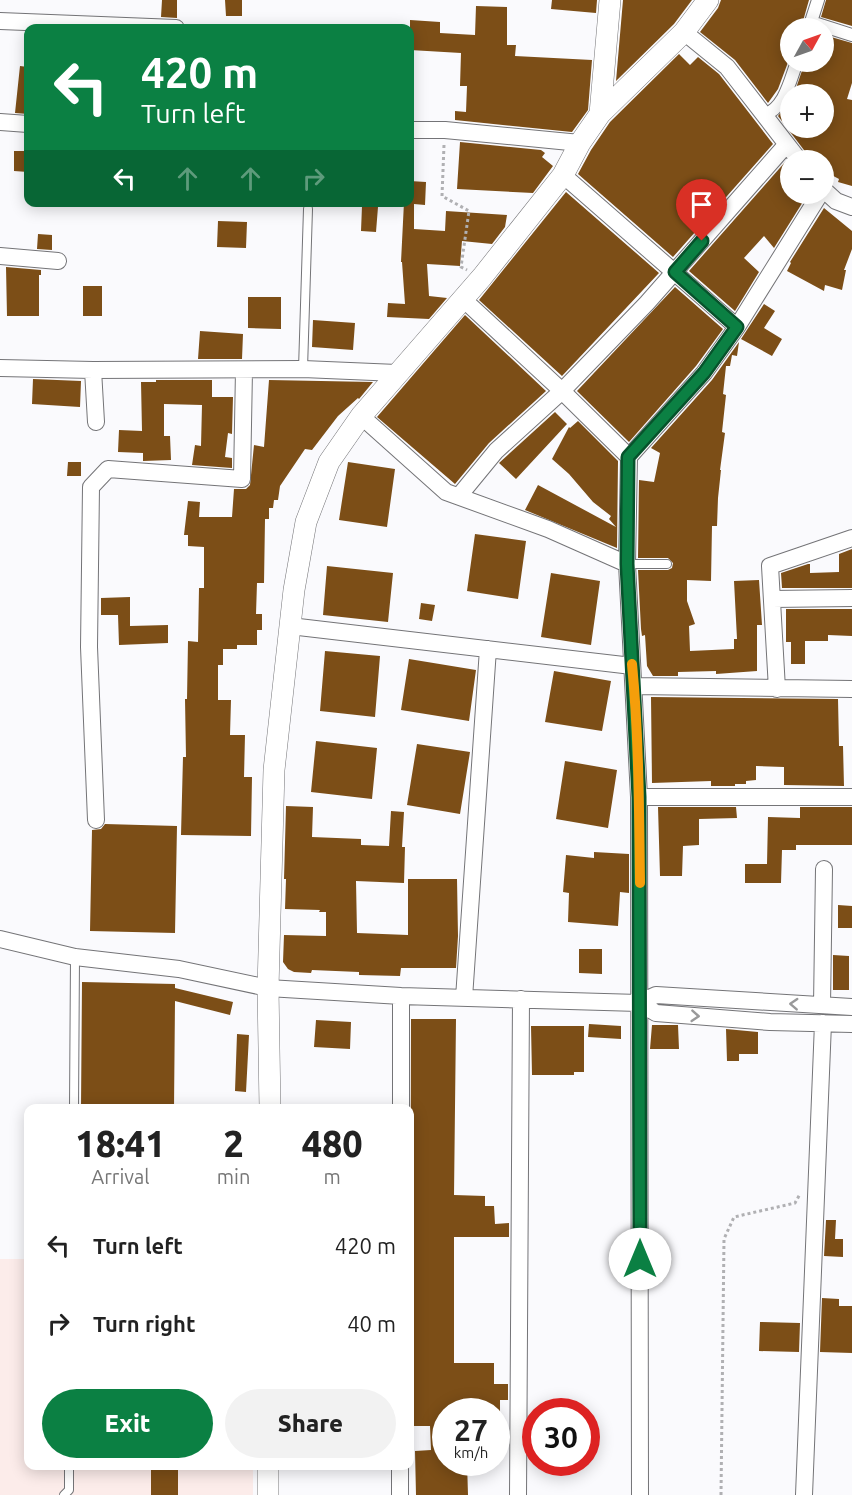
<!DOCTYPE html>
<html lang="en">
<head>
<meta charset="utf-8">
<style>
  :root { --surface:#fff; --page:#f2f2f2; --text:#222; --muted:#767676; --accent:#0b8043 }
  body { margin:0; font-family:Ubuntu,sans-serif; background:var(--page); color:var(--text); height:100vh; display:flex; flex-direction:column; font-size:22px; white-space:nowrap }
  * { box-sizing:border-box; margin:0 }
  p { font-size:20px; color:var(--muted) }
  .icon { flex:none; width:33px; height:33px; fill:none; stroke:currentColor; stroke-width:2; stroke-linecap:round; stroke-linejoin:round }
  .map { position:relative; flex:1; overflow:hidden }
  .side { position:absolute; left:24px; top:1104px; width:390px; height:366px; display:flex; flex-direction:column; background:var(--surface); border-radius:12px; box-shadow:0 3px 15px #0003 }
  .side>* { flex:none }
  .guide { position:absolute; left:24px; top:24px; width:390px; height:183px; border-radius:12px; box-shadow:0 3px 15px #0003; background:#0b8043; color:#fff; overflow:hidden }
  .needle { width:39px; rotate:50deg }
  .buttons { position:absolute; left:780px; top:18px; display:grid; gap:12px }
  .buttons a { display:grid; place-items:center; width:54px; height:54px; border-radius:50%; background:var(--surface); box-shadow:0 3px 15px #0003; font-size:30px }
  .speed { position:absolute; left:432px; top:1398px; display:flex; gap:12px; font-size:30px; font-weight:700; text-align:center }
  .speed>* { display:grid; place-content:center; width:78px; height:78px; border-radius:50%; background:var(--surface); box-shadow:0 3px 15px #0003; line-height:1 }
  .speed small { font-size:15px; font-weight:400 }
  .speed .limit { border:9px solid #d22; background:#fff; color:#111 }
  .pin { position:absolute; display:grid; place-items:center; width:51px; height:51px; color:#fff; margin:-62px -26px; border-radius:50% 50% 50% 0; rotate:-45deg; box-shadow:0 0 6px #0007 }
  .pin .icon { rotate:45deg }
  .me { position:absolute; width:66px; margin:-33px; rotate:0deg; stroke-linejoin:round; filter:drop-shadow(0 0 4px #0008) }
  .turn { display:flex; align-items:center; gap:21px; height:126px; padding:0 18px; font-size:27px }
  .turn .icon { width:78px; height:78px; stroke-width:2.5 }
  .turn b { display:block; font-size:42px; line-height:51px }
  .lanes { display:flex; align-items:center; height:57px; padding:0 18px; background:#0003; justify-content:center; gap:30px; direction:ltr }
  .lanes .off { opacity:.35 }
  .eta { display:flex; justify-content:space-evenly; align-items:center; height:102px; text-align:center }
  .eta b { font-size:36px; font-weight:800; line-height:42px }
  .button { display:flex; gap:12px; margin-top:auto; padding:12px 18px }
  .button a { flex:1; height:69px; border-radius:36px; background:var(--accent); color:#fff; font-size:24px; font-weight:800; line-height:69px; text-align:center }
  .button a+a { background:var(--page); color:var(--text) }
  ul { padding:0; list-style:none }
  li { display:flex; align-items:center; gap:18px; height:78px; padding:0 18px }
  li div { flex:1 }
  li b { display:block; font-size:22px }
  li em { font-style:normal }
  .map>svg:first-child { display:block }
  .industrial { fill:#fcecea }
  .building { fill:#7c4e17 }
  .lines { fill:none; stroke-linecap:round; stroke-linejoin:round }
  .service-casing { stroke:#747477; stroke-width:10 }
  .pedestrian-casing { stroke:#747477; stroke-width:14 }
  .minor-casing { stroke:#747477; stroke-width:18 }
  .tertiary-casing { stroke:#747477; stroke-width:22 }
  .path { stroke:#b0b0b3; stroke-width:3; stroke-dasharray:3 3; stroke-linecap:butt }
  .service { stroke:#fff; stroke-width:8 }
  .pedestrian { stroke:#fff; stroke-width:12 }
  .minor { stroke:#fff; stroke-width:16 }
  .tertiary { stroke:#fff; stroke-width:21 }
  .oneway { stroke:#99999a }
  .route-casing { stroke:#07532c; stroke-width:15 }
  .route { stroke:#0b8043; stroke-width:10 }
  .slow { stroke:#f59e0b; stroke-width:10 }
</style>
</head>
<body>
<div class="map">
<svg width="852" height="1495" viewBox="0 0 852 1495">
  <rect width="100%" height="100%" fill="#fafafd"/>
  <path class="industrial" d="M0,1259H28V1466H253V1495H0Z"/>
  <path class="building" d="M162,0H177V18L161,17Z
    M225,0H242V16H226Z
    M552,0H597L596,13L551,9Z
    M623,0H692L674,24L616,81Z
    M721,0H809L801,28H790V57L778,89L768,103L735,60L700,32L718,8Z
    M826,0H852V26L821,17Z
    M476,6L507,7V45H516L515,56L592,60L588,110L572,132L455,120V111L466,112L467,86H460L461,53L410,50V20L440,22V33L475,35Z
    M824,35L852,43V83L847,99L852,100V186L838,182L839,179L824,171V160H809L807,154L778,116L790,101V128H824V94H794L805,62H824Z
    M679,54L690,65L698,57L719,74L773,144L673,257L578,174L591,150L610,122Z
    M20,66L28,67V114L15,113Z
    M460,142L541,150L545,153L542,157L553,166L533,193L457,189Z
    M14,151H28V172L14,171Z
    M786,161L790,166V194H801L806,197L774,248L764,236L744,258L759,272L735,311L689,271Z
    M410,181L426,182L425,205L414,204V229L445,231L446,211L507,215L505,227L492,244L462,241L460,266L427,264L429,296L447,298L429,319L387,317L388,303L405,304L402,262H401L404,202H410Z
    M566,192L659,273L562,376L479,300Z
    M362,206L378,207L376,232L361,231Z
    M824,208L852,231V249L844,270H846L842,290L825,285L824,291L787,271L791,263L790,262Z
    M218,221L247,222L246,248L217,247Z
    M38,234L52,235V250L37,249Z
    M6,267L41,270V275H39V316H7Z
    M83,286H102V316H83Z
    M675,287L723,329L696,366L629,442L577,391Z
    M248,297H281V329L248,328Z
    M764,304L775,311L764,328L782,339L772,356L741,339Z
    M465,315L546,391L489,443L455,484L377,417Z
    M313,320L355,323L353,350L312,347Z
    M200,331L243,334L242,359H198Z
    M739,342L737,356L732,355L730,366H726L723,394L726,395L722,432L725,433L720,470H721L718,498L717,526H712L711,581L687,580V601L695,624L689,626L690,651L734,649V639H737L734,581L759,580L762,625H757V671L716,674V671L678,672V676H653L647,666L645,635L642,636L641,629L638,570H668L672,568L673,563L668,558H638L639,480L654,482L660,453L651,448L712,380Z
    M33,379L81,381L80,407L32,404Z
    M156,380H212V397H233L232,434L228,433L225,457L232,458V468L192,465L195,445L201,446L202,405L164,404V436H170L171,460L143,461V453L118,452L119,430L142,431L141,382H156Z
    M269,380L373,382L359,399L358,398L338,416L312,450L305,449L280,486L278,500H274L273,508H269V519H265L264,583H257L256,614H262V630H257V645H237V649H223V665H218V700H231L230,735H245L244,777H252L251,836L181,835L183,757H186L185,699H187L188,641L198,642L199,588H204V547L188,546V535H184L188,501L200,502L199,517H232L234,489H246L250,485L254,445L264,447Z
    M555,412L567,424L516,479L499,463Z
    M578,421L618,461L617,548L525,510L538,485L616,527L609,519L611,516L593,502L569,474L552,459L569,427L570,428Z
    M68,462H81V476H67Z
    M348,462L395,469L387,527L339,520Z
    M475,534L526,541L518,599L467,591Z
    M852,549V588H782L781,573L808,564H810V573L839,572V554Z
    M327,566L393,573L388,622L323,615Z
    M551,573L600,581L591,645L541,637Z
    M130,597V626L168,625V643L119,645L118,615H101V598Z
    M421,603L435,605L432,621L419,619Z
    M786,609H852V636L828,635V641H805V664H791V642H786Z
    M325,651L380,656L375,717L320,711Z
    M409,659L476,670L469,721L401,710Z
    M554,671L611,681L602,731L545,722Z
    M651,697L838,699L839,746H843L844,786L784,785V767L756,766V780L746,781V784H735V786H711V781L652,783Z
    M316,741L377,748L372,799L311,792Z
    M417,744L470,752L460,814L407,805Z
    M565,761L617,770L608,828L556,819Z
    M286,806L313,807L312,837L361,839V845L389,846L391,811L404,812L402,847H405L404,883L356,881L357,933L408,935V879H457L458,936L456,968H401L400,976L359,975V972L312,970L311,973L294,972L288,969L283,962L284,935L326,936V912H319L320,910L285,909L286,879H284Z
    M658,807H736L737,818L699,819V845L683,846L682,876H660Z
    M800,807H852V845H796V850H782L781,883H745V864H767L768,817L800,818Z
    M105,824L177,826L175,933L90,931L92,830L101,829Z
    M594,852L629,854V893L620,892L618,926L568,922L569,893L563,892L566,855L594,858Z
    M838,905L852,906V928H838Z
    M579,949H602V974L579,973Z
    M833,955L849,956V990H833Z
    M82,982L175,984V988L233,1002L230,1015L175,1001L174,1108H81Z
    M411,1019H456L454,1195L485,1196V1206H494L495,1224L509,1223V1237H454V1363H494V1384H508V1400H500V1412H446V1462H467L468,1495H416L415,1451L431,1450L430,1426H411L410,1400Z
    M316,1020L351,1022L350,1049L314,1047Z
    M589,1024L621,1026V1039L588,1037Z
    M652,1025H678L679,1049H650Z
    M531,1026H584V1072H574V1075H532Z
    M726,1029L758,1032V1054H739V1061H727Z
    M237,1034L249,1035L246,1092L235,1091Z
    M826,1220H836L835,1239H843V1257L824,1256Z
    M822,1298L839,1299V1306H852V1353L820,1352Z
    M760,1322L800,1323L799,1352L759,1351Z
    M151,1469H178V1495H151Z"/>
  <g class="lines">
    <defs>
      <path id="service" d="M303,369L308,209
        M627,564H667
        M74,1108L75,957
        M64,1495L69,1490V1466"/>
      <path id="pedestrian" d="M811,22L852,35
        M809,28L818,0
        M764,115C785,108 790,80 797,62"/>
      <path id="minor" d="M0,21L176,28
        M684,32L727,67L799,160
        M0,122L28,124
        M410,130H445L580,143
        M563,175L737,327
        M824,190L836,201L852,207
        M0,256L58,261
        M462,298L562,391L629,457L627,564L639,797L640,1495
        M0,368L93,370
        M361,416L446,492L548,529L627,564
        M96,422L93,370L303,369L397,373
        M629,457L704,373L737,327L820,194
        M459,496L496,451L562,391L647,303L786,145
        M772,599L852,598
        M290,626L632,666
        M635,686L852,689
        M777,689L770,566L852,538
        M639,797H852
        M96,820L89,647L91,487L108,469L242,479L244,370
        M0,939L75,957L179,969L268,988L401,996L639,1003L656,995L852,1007
        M464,998L488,649
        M639,1003L656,1013L770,1022L852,1024
        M822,1005L824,869
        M401,1108V996
        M400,1495V1466
        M518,1495L521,999
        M804,1495L823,1023"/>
      <path id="tertiary" d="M600,114L610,0
        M270,1108L268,988L274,770L294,590L306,522L329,462L361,416L482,277L563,175L580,143L600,114L684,32L708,0
        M268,1495V1466"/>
    </defs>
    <use href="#service" class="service-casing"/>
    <use href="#pedestrian" class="pedestrian-casing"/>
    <use href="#minor" class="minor-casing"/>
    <use href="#tertiary" class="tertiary-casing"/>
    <path class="path" d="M444,145L442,196L469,211L461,267L467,270
      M721,1495L724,1239L734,1217L795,1203L800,1194"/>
    <use href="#service" class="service"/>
    <use href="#pedestrian" class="pedestrian"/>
    <use href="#minor" class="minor"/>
    <use href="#tertiary" class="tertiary"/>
  </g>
  <defs><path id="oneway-chevron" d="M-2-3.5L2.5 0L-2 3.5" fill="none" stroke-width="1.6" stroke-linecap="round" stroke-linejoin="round" transform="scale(1.5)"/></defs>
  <g class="oneway">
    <use href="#oneway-chevron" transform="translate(794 1004) rotate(-177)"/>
    <use href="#oneway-chevron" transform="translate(695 1016) rotate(4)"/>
  </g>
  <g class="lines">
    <defs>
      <path id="route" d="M640,1259L639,797L627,564L628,457L704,373L737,327L675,272L702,241"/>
    </defs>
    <use href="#route" class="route-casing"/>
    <use href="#route" class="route"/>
    <path class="slow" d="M632,664C639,737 639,810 640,883"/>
  </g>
</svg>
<div class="buttons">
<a><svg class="needle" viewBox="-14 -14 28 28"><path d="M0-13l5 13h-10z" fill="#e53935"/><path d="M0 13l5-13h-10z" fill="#767676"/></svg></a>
<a>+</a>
<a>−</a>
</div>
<div class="speed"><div>27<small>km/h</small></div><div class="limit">30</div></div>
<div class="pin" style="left:702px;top:241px;background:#d93025"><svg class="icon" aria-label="arrive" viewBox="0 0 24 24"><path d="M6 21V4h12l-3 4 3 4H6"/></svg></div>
<svg class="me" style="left:640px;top:1259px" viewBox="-20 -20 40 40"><circle r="19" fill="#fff"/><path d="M0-13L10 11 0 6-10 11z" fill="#0b8043"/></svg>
<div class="guide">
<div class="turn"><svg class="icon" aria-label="left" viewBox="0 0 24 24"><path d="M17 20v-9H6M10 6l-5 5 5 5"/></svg><div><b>420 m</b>Turn left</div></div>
<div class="lanes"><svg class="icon" aria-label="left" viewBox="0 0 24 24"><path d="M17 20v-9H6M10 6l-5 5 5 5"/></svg><svg class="icon off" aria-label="ahead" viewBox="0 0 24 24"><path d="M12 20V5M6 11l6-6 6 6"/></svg><svg class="icon off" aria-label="ahead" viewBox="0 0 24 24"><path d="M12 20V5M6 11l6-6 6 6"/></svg><svg class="icon off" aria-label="right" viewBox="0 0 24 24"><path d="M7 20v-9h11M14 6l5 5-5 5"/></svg></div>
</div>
<section class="side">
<div class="eta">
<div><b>18:41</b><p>Arrival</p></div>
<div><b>2</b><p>min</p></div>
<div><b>480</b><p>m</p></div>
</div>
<ul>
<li><svg class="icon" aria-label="left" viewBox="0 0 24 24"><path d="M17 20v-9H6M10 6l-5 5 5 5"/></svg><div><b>Turn left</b></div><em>420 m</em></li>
<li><svg class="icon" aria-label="right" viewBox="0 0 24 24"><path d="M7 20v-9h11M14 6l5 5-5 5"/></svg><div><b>Turn right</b></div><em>40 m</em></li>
</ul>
<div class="button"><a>Exit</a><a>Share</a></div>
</section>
</div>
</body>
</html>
